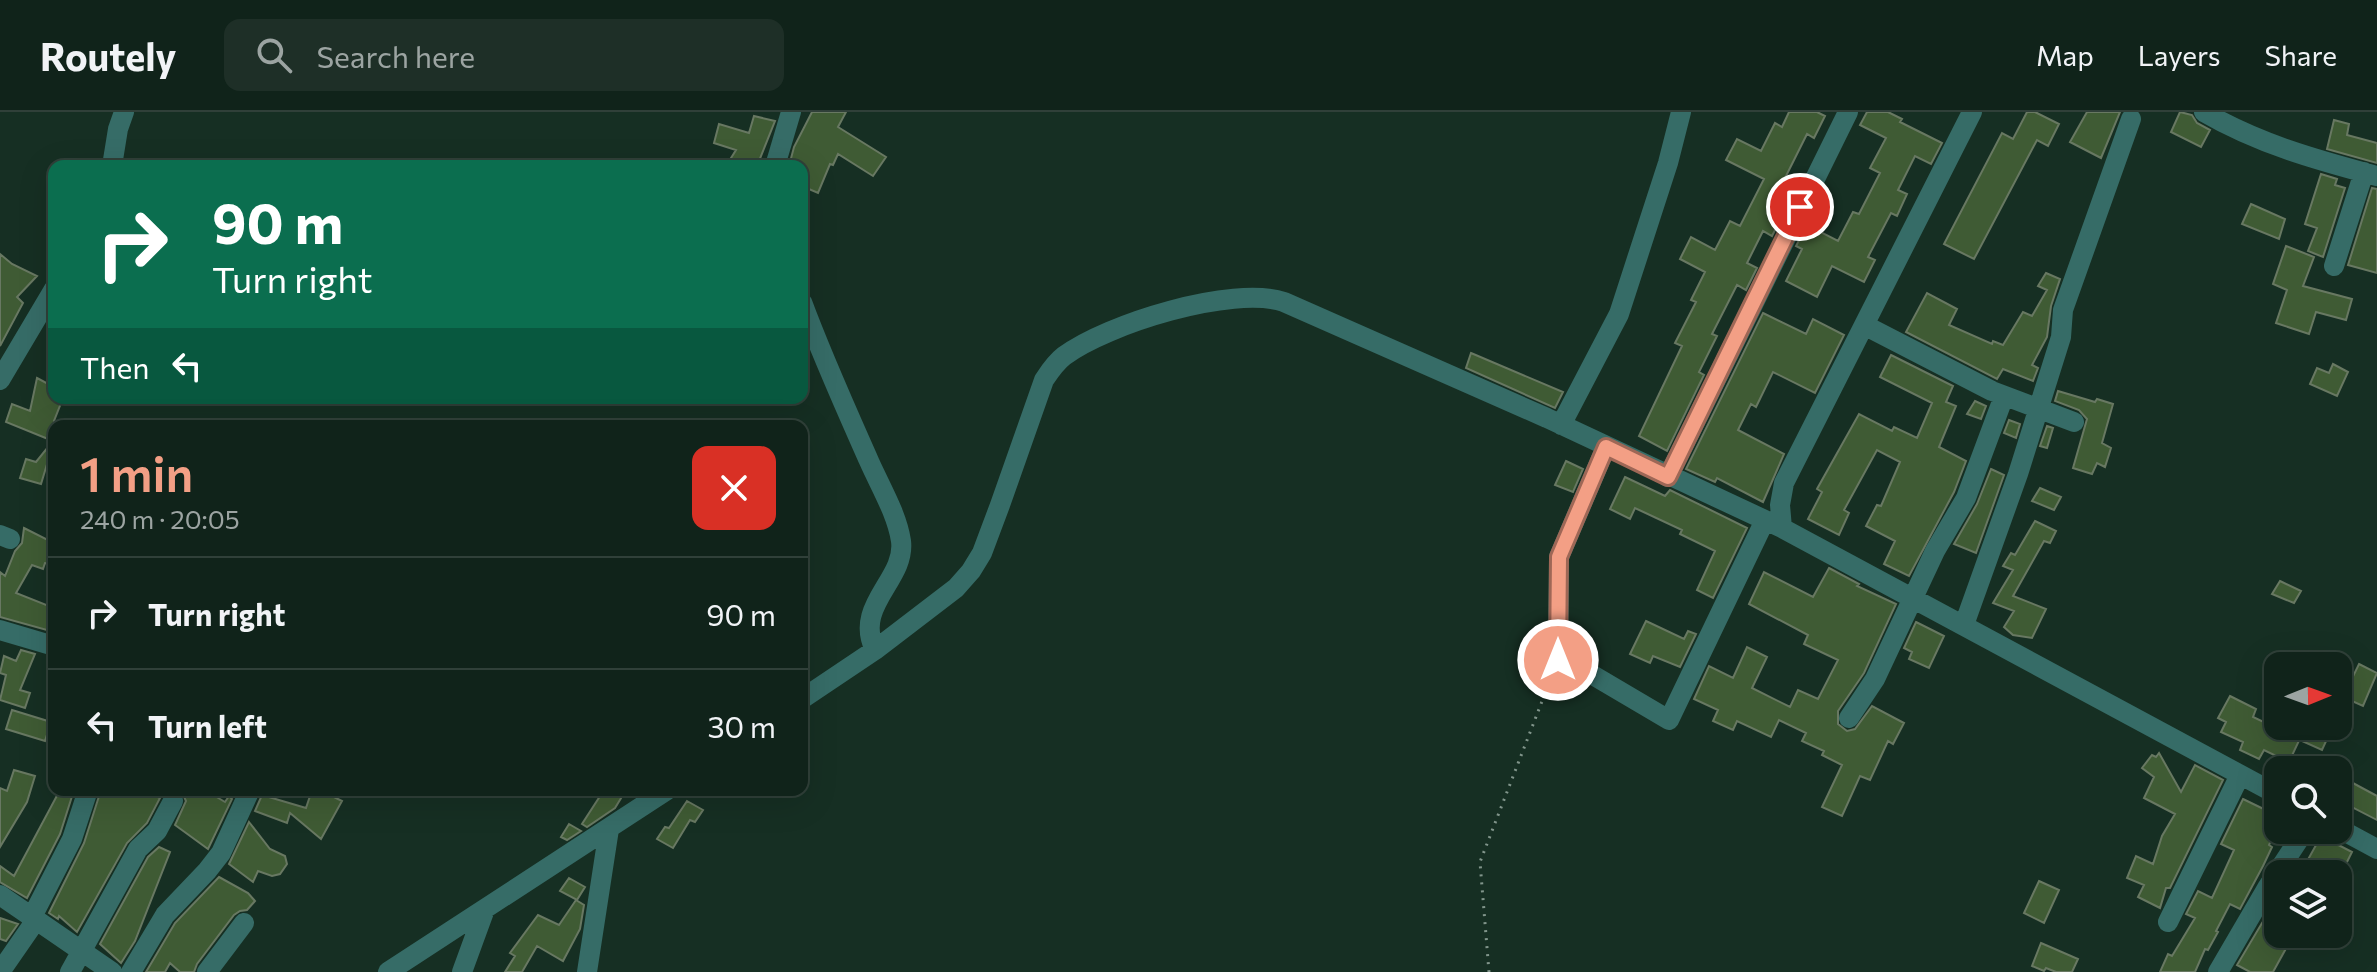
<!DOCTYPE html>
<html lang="en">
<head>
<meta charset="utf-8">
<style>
  :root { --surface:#10231a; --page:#1e2f27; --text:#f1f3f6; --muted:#9ca4a2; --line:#304039; --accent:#f39f85 }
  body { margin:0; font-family:Commissioner,sans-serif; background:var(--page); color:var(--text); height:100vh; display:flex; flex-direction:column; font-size:30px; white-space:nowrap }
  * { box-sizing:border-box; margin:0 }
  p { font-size:26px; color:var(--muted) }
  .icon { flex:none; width:44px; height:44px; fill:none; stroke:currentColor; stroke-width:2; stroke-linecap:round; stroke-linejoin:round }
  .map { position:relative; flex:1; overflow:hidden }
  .details { position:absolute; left:48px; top:308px; width:760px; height:376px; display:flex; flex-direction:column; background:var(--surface); border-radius:16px; box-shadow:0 8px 32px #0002,0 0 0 2px var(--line) }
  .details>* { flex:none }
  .hud { position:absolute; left:48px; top:48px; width:760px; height:244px; border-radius:16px; box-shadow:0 8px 32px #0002,0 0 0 2px var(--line); background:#0b6e4f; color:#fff; overflow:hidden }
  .needle { width:52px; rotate:89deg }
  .tools { position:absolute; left:2264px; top:540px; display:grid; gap:16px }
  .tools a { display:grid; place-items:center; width:88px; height:88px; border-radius:16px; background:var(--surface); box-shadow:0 8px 32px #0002,0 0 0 2px var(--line); font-size:40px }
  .pin { position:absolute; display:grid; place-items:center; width:68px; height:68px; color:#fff; margin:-34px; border:4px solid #fff; border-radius:50%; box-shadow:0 2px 8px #0007 }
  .me { position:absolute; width:88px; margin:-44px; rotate:0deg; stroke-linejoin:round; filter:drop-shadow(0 0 6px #0008) }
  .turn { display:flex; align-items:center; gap:28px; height:168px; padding:0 32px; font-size:36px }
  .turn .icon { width:104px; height:104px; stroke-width:2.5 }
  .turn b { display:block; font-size:56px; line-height:68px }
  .then { display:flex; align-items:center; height:76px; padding:0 32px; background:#0003; gap:16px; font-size:30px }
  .round { display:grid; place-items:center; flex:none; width:84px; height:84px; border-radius:16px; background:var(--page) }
  .overview { display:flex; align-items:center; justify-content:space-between; height:136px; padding:0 32px }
  h1 { font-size:48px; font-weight:600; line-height:60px; color:var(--accent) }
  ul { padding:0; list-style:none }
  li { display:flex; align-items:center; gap:24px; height:112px; padding:0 32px; border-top:2px solid var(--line) }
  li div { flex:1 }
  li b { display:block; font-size:30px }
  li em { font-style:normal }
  header { display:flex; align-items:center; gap:48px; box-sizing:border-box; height:112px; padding:0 40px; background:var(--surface); border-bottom:2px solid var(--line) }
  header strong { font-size:38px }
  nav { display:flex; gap:44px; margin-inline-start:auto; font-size:28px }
  .search { width:560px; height:72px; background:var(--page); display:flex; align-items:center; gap:20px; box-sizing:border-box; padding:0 28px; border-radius:16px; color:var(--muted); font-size:30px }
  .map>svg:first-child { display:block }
  .building { fill:#3f5b34; stroke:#687862; stroke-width:2 }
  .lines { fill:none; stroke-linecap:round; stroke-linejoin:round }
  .path { stroke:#81958b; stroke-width:3; stroke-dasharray:2 6; stroke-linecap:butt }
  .minor { stroke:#366c67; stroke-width:20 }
  .route-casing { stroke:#9e6756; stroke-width:20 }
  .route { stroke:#f39f85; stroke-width:14 }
</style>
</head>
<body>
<header>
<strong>Routely</strong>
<div class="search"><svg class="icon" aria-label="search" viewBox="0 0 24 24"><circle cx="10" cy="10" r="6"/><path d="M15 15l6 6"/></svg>Search here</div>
<nav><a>Map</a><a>Layers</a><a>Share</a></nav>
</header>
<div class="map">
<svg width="2377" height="860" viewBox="0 0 2377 860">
  <rect width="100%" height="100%" fill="#162f23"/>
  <path class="building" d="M812,0H846L838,15L886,45L873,64L838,42L833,53L830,52L818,81L802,74V54H789L794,35Z
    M1789,0H1817L1825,4L1814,26L1807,22L1783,70L1796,76L1772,124L1763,119L1747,151L1757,156L1746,178L1737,173L1712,222L1717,224L1699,260L1704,263L1667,339L1639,324L1682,234L1675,231L1696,190L1691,188L1705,160L1680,147L1691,125L1715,138L1730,109L1740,114L1764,67L1726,48L1737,27L1761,39L1775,11L1782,15Z
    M1867,0H1888L1902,7L1900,10L1942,31L1931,52L1915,44L1898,78L1907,82L1897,104L1891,101L1868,145L1875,148L1864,170L1832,154L1817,185L1786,169L1802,137L1796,134L1807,113L1838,129L1853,100L1859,102L1880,61L1870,56L1886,26L1860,13Z
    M2027,0H2035L2059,12L2048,34L2037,28L1974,147L1944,132L2002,21L2013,27Z
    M2087,0H2120L2101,46L2070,30Z
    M2180,0L2192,3L2197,11L2210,18L2201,35L2171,20Z
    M754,4L775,9L757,54H726L736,38L714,31L719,12L749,21Z
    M2334,8L2349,12L2347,23L2377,31V51L2327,37Z
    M2321,62L2337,67L2335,73L2345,76L2323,145L2308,139L2317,116L2305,112Z
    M2372,76L2377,77V161L2348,153Z
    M2251,92L2285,107L2279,127L2242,112Z
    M2286,134L2314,145L2303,174L2352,187L2346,208L2316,200L2309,222L2276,211L2287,178L2273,172Z
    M0,142L12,152L37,164L17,185L23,191L0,234Z
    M2046,161L2060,167L2051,194L2047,225L2032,253L2038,256L2033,269L2003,257L1997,267L1906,220L1927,181L1957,197L1949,213L1992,232L1993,229L2003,233L2023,200L2032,204L2047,178L2038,174Z
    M1763,201L1806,222L1813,207L1844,223L1815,281L1773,260L1756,295L1751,292L1738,318L1784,342L1763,390L1717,366L1715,370L1686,357Z
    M1471,241L1563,280L1555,296L1466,256Z
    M1891,243L1953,274L1946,290L1956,294L1939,335L1966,349L1954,380L1909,464L1884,452L1895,429L1866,414L1877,393L1881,394L1900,350L1877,338L1844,398L1849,401L1839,423L1808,407L1822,380L1817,377L1859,302L1892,319L1894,315L1917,326L1932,291L1880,265Z
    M2333,252L2348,260L2337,284L2310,272L2317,256L2329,261Z
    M37,266L54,275V286H63L54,309V329L41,372L20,366L26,347L36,350L53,329L6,310L12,292L30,299Z
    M2058,279L2095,290L2097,287L2113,292L2102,331L2111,336L2105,355L2097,351L2092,362L2073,356L2087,307L2079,298L2055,289Z
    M1975,289L1986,294L1981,307L1967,302Z
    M2009,308L2020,312L2016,326L2004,321Z
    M2047,314L2053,316L2047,336L2040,334Z
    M1566,349L1583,357L1573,380L1555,373Z
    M1991,357L2004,363L1976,441L1954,432L1977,392Z
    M1625,365L1665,384L1670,378L1747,416L1713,486L1697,478L1715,439L1680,422L1682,418L1635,396L1630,407L1610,397Z
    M2040,376L2061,385L2054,398L2032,389Z
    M2035,409L2056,419L2050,431L2044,429L2013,484L2046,497L2032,526L2013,523L2004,515L2014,499L1993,491L2013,458L2003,454L2011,441L2015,443Z
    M24,416L54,431V452L45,451L43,457L32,453L16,481L49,494L48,497L54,499V520L0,505V460L5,464L15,439L22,431Z
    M1829,456L1859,472L1857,474L1896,492L1864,561L1838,599V612L1847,619L1855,617L1872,594L1904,611L1893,632L1888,629L1870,668L1860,664L1842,704L1822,695L1842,653L1822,643L1824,639L1802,629L1806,621L1779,608L1771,625L1737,609L1733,618L1713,609L1718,598L1694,587L1709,554L1733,566L1747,535L1767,545L1752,576L1790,595L1798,578L1818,587L1838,548L1804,532L1808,523L1749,492L1764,460L1813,485Z
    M2280,469L2301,479L2294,491L2272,482Z
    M1646,509L1684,527L1688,519L1696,522L1680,555L1653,544L1650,551L1630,542Z
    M1916,510L1944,524L1929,556L1909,547L1912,540L1904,536Z
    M21,538L35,542L20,578L30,581L25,596L0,588L6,563L0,561L4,544L16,549Z
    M2359,552L2377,561L2363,594L2343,585Z
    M2230,584L2256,597L2253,605L2272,614H2296L2304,618L2289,650L2264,638L2259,647L2240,638L2243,630L2221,620L2226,610L2218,606Z
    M12,598L51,610L45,629L6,617Z
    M2309,614H2333L2322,638L2302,629Z
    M2159,641L2181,680L2195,653L2223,668L2170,776H2166L2160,796L2138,785L2144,773L2127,766L2136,744L2153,752L2162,724L2175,702L2144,686L2154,665L2142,656L2152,643L2156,645Z
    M14,658L35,664L27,690L0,735V676L7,679Z
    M2338,663L2377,684V708L2338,688Z
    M60,678H74L60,722L27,786L0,770V754L14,764Z
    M101,678H141L160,686L147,711L127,731L77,820L59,804L58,807L49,801L84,731Z
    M181,678H205L225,690L229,684L232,687L208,737L175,713L186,689Z
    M312,678H320L342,689L321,727L290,701L287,711L255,699L262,683L306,696Z
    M604,678H626L615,696L587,715L582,712Z
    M2243,687L2278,704V714L2269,733L2272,735L2263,754L2240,797L2230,792L2216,819L2218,820L2208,838L2205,837L2195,860H2160L2168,842L2172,844L2195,806L2186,802L2198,779L2212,786L2234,738L2221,732Z
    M687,689L703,698L695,710L690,708L673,736L657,727L665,715L669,716Z
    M249,710L270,737L285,744L287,752L280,762L272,764L258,759L253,770L229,752Z
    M569,712L581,719L567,728L561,725Z
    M2321,724L2352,740L2341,762H2300Z
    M159,735L170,740L135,829L121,851L100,832L148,745Z
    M219,765L248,781L255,789L247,798L240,799L234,803L197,852L194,860H180L170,851L165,860H146L175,811Z
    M569,766L585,775L577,788L560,779Z
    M2039,769L2059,778L2044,811L2024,801Z
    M576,788L584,793L580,817L563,849L537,834L522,860H505L515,844L510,841L538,803L559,813Z
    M0,806L18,812L6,829L0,827Z
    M2265,806L2278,813V822H2294L2273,860H2250L2237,853Z
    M2041,831L2078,847L2072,860H2056L2046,856L2044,859L2032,854Z"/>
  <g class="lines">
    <path class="path" d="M1489,860L1480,750L1551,566"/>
    <path class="minor" d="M1972,0L1784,371L1780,393L1782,416L2278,683
      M2204,0C2259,32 2317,48 2377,64
      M112,54L118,17L124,0
      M775,54L791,0
      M2334,154L2364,60
      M802,190C822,244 846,297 869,349C880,374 897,402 901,429C906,468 853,493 875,538
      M1864,213L1992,279L2074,310
      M0,268L54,177
      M1561,313L1619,202L1668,51L1681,0
      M1606,335L1559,445L1558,548L1574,552L1669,608L1765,408
      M1668,365L1848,0
      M0,423L10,427
      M1964,513L2018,362L2061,225L2063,198L2131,7
      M0,518L54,534
      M802,587L875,538L956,476L971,459L982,441L1000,393L1044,268C1050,259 1055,251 1064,244C1107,212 1232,173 1284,190L1547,306L1782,416
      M1849,606L1875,567L1935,439L1966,386L2004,284
      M2338,716L2377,737
      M0,783L112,860
      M32,805L72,727L88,678
      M2168,810L2240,663
      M0,860L36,808
      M70,860L138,737L157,719L173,689
      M131,860L165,803L207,759L221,741L250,678
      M207,860L244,811
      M388,860L667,678
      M462,860L485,797
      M587,860L609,717
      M2218,860L2267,776L2305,718"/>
  </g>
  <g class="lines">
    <defs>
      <path id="route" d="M1558,548L1559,445L1606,335L1668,365L1800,95"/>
    </defs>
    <use href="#route" class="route-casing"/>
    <use href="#route" class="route"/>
  </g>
</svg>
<div class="tools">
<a><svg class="needle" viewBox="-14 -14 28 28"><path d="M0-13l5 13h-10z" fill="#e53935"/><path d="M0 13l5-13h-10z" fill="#9ca4a2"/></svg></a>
<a><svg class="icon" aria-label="search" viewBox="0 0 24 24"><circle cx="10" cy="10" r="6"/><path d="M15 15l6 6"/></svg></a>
<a><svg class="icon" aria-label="layers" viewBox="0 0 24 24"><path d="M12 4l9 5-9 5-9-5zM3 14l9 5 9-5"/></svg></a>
</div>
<div class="pin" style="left:1800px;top:95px;background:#d93025"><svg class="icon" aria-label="arrive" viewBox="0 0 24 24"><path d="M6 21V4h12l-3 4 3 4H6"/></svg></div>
<svg class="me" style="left:1558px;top:548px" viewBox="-20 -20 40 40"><circle r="17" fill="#f39f85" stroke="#fff" stroke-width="3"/><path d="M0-11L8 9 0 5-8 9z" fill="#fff"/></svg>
<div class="hud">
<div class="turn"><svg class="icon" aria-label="right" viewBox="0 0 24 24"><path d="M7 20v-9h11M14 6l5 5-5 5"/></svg><div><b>90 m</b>Turn right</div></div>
<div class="then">Then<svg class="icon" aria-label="left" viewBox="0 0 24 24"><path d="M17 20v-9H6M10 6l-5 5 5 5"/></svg></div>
</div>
<section class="details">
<div class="overview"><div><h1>1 min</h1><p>240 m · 20:05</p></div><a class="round" style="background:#d93025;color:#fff"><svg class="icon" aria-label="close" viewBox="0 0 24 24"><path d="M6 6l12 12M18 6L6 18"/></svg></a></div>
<ul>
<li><svg class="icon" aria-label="right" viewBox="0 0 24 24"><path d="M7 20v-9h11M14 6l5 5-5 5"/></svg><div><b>Turn right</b></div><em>90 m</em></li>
<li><svg class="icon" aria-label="left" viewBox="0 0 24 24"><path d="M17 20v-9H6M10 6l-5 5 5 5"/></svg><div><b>Turn left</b></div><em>30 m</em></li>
</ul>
</section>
</div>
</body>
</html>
